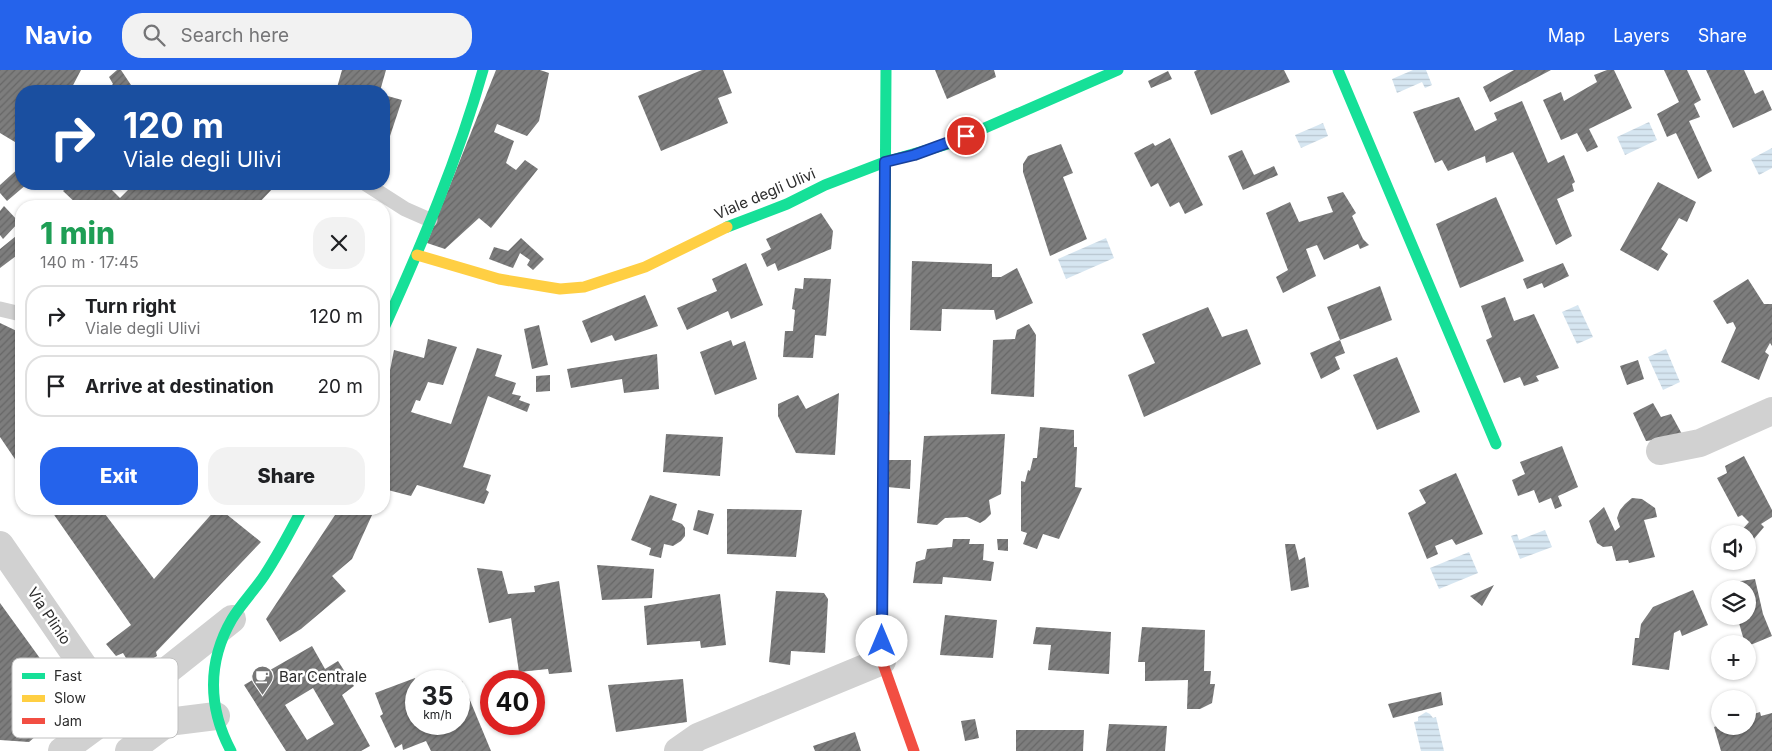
<!DOCTYPE html>
<html lang="en">
<head>
<meta charset="utf-8">
<style>
  :root { --surface:#fff; --page:#f2f2f2; --text:#202124; --muted:#757577; --line:#e0e0e0; --accent:#2563eb }
  body { margin:0; font-family:Inter,sans-serif; background:var(--page); color:var(--text); height:100vh; display:flex; flex-direction:column; font-size:19px; white-space:nowrap }
  * { box-sizing:border-box; margin:0 }
  p { font-size:16px; color:var(--muted) }
  .icon { flex:none; width:28px; height:28px; fill:none; stroke:currentColor; stroke-width:2; stroke-linecap:round; stroke-linejoin:round }
  .map { position:relative; flex:1; overflow:hidden }
  .side { position:absolute; left:15px; top:130px; width:375px; height:315px; display:flex; flex-direction:column; background:var(--surface); border-radius:20px; box-shadow:0 1px 4px #0004 }
  .side>* { flex:none }
  .banner { position:absolute; left:15px; top:15px; width:375px; height:105px; border-radius:20px; box-shadow:0 1px 4px #0004; background:#1a4fa0; color:#fff; overflow:hidden }
  .controls { position:absolute; left:1711px; top:455px; display:grid; gap:10px }
  .controls a { display:grid; place-items:center; width:45px; height:45px; border-radius:50%; background:var(--surface); box-shadow:0 1px 4px #0004; font-size:25px }
  .speed { position:absolute; left:405px; top:600px; display:flex; gap:10px; font-size:25px; font-weight:700; text-align:center }
  .speed>* { display:grid; place-content:center; width:65px; height:65px; border-radius:50%; background:var(--surface); box-shadow:0 1px 4px #0004; line-height:1 }
  .speed small { font-size:12px; font-weight:400 }
  .speed .limit { border:8px solid #d22; background:#fff; color:#111 }
  .pin { position:absolute; display:grid; place-items:center; width:42px; height:42px; color:#fff; margin:-21px; border:2px solid #fff; border-radius:50%; box-shadow:0 1px 5px #0007 }
  .me { position:absolute; width:55px; margin:-28px; rotate:0deg; stroke-linejoin:round; filter:drop-shadow(0 0 4px #0008) }
  .turn { display:flex; align-items:center; gap:18px; height:105px; padding:0 25px; font-size:22px }
  .turn .icon { width:65px; height:65px; stroke-width:2.5 }
  .turn b { display:block; font-size:35px; line-height:42px }
  .round { display:grid; place-items:center; flex:none; width:52px; height:52px; border-radius:20px; background:var(--page) }
  .head { display:flex; align-items:center; justify-content:space-between; height:85px; padding:0 25px }
  h1 { font-size:30px; font-weight:800; line-height:38px; color:#1e9e55 }
  .cta { display:flex; gap:10px; margin-top:auto; padding:10px 25px }
  .cta a { flex:1; height:58px; border-radius:20px; background:var(--accent); color:#fff; font-size:20px; font-weight:800; line-height:58px; text-align:center }
  .cta a+a { background:var(--page); color:var(--text) }
  ul { padding:0; list-style:none }
  li { display:flex; align-items:center; gap:15px; height:62px; margin:0 10px 8px; padding:0 15px; border:2px solid var(--line); border-radius:20px }
  li div { flex:1 }
  li b { display:block; font-size:19px }
  li em { font-style:normal }
  header { display:flex; align-items:center; gap:30px; box-sizing:border-box; height:70px; padding:0 25px; background:var(--accent); color:#fff }
  header strong { font-size:24px }
  nav { display:flex; gap:28px; margin-inline-start:auto; font-size:18px }
  .search { width:350px; height:45px; background:var(--page); display:flex; align-items:center; gap:12px; box-sizing:border-box; padding:0 18px; border-radius:20px; color:var(--muted); font-size:19px }
  .map>svg:first-child { display:block }
  .water { fill:url(#water-rules) }
  .building { fill:url(#building-hatch); fill-rule:evenodd }
  .lines { fill:none; stroke-linecap:round; stroke-linejoin:round }
  .lane { stroke:#d1d1d1; stroke-width:15 }
  .street { stroke:#d1d1d1; stroke-width:28 }
  .fast { stroke:#16e098; stroke-width:11 }
  .slow { stroke:#ffcf43; stroke-width:11 }
  .jam { stroke:#f24e42; stroke-width:11 }
  .route-casing { stroke:#184099; stroke-width:12 }
  .route { stroke:#2563eb; stroke-width:9 }
  .labels { text-anchor:middle; stroke-width:5; stroke-linejoin:round; paint-order:stroke }
  .street-label { font-size:15px; fill:#2c2c2c; stroke:#fff }
  .poi-label { font-size:15px; fill:#2c2c2c; stroke:#fff; text-anchor:start }
  .key { fill:#fff; stroke:#c0c0c0; stroke-width:1 }
  .key-label { font-size:14px; fill:#2c2c2c }
</style>
</head>
<body>
<header>
<strong>Navio</strong>
<div class="search"><svg class="icon" aria-label="search" viewBox="0 0 24 24"><circle cx="10" cy="10" r="6"/><path d="M15 15l6 6"/></svg>Search here</div>
<nav><a>Map</a><a>Layers</a><a>Share</a></nav>
</header>
<div class="map">
<svg width="1772" height="681" viewBox="0 0 1772 681">
  <defs>
    <pattern id="water-rules" width="6" height="5" patternUnits="userSpaceOnUse" patternTransform="scale(1.25)"><rect width="6" height="5" fill="#d6e6f1"/><path d="M0 2.5h6" fill="none" stroke="#b8c5cf"/></pattern>
    <pattern id="building-hatch" width="6" height="6" patternUnits="userSpaceOnUse" patternTransform="scale(1.25)"><rect width="6" height="6" fill="#7d7d7d"/><path d="M-1 1l2-2M0 6l6-6M5 7l2-2" fill="none" stroke="#676767"/></pattern>
  </defs>
  <rect width="100%" height="100%" fill="#fff"/>
  <path class="water" d="M1413,0H1426L1432,15L1425,18L1422,12L1397,23L1392,9Z
    M1649,52L1657,70L1625,85L1617,67Z
    M1323,53L1328,66L1301,78L1295,65Z
    M1772,78V98L1759,105L1751,89Z
    M1106,168L1114,188L1066,209L1058,189Z
    M1578,235L1593,267L1577,274L1562,242Z
    M1666,279L1680,312L1663,320L1648,287Z
    M1545,460L1552,477L1520,489L1511,466L1517,464L1519,470Z
    M1469,482L1478,503L1439,519L1430,498Z
    M1426,642L1430,644L1433,648L1436,647L1444,681H1421L1414,652L1418,651V647Z"/>
  <path class="building" d="M0,0H81L70,21H21V72L20,75L0,63Z
    M117,0H121L135,21H105L113,14L109,7Z
    M342,0H386L380,21H336Z
    M496,0H540L549,3L539,51L527,66L497,54L494,62L514,71L506,93L516,100L525,90L538,99L491,158L479,148L445,179L427,173Z
    M702,0H723L732,23L718,28L728,53L661,81L638,26Z
    M935,0H994L996,7L947,29Z
    M1197,0H1284L1290,12L1211,45L1194,2Z
    M1514,0H1551L1490,32L1483,17Z
    M1607,0H1614L1632,38L1589,59L1598,77L1587,82L1577,63L1561,70L1543,30L1561,22L1564,31L1597,12L1594,5Z
    M1664,0H1687L1701,30L1694,34L1700,47L1689,51L1712,101L1698,109L1676,63L1667,67L1657,44L1679,32Z
    M1706,0H1744L1755,24L1763,20L1772,40L1733,58Z
    M1168,1L1172,9L1151,18L1148,11Z
    M384,25L402,30L389,69L384,68Z
    M1459,27L1475,61L1497,50L1494,43L1522,31L1548,93L1564,85L1575,112L1572,114L1574,121L1557,129L1572,166L1556,175L1513,82L1486,93L1485,86L1448,101L1442,90L1435,93L1413,42Z
    M1170,68L1203,135L1185,144L1179,132L1170,137L1158,113L1151,117L1134,83L1153,73L1155,76Z
    M1061,74L1073,103L1063,107L1087,169L1050,186L1023,102V94L1028,86Z
    M1242,80L1254,105L1274,96L1278,105L1243,120L1228,86Z
    M21,96V114H27L7,131L0,123V115Z
    M1658,112L1696,132L1687,152L1679,148L1661,179L1668,184L1658,201L1620,180Z
    M70,114H110L108,116L120,128L133,115L132,114L276,115L256,136H93L87,131L82,136H79L63,121Z
    M1343,122L1356,143L1352,146L1363,169L1369,175L1360,179L1358,174L1324,190L1317,175L1306,179L1316,206L1283,223L1276,207L1288,200L1266,143L1290,132L1299,152L1333,142L1327,127Z
    M1496,127L1524,191L1460,218L1436,154Z
    M4,136L19,152L3,169L0,165V141Z
    M821,143L833,161L831,179L778,201L775,193L767,197L761,184L771,179L766,169Z
    M21,162V192L16,186L0,198V179Z
    M521,168L544,189L533,200L527,195L530,190L520,183L513,198L489,189L494,177L508,181Z
    M912,191L992,194V207H1001L1017,198L1033,233L996,250L994,240L942,239L941,261L910,260Z
    M746,193L763,235L731,249L728,241L687,260L677,238L717,221L712,209Z
    M1563,193L1569,206L1544,218L1542,213L1527,219L1523,209Z
    M804,208L831,209L826,266L815,265L813,288L783,287L785,261H793L795,240L792,239L795,218L803,219Z
    M1748,209L1764,234H1772V276L1770,273L1765,282L1769,285L1759,310L1721,292L1736,258L1733,252L1727,254L1713,231Z
    M1380,216L1392,250L1340,270L1327,237Z
    M645,225L658,256L615,271L612,265L591,273L582,251Z
    M1505,227L1514,251L1534,244L1559,298L1536,306L1539,311L1524,316L1520,307L1504,313L1486,270L1492,267L1481,236Z
    M1208,237L1222,267L1247,259L1261,294L1144,347L1128,305L1155,293L1142,264Z
    M0,253L21,263V398L0,367Z
    M1029,254L1036,265L1034,327L991,324L993,270L1015,269L1017,260Z
    M539,255L548,295L532,299L524,259Z
    M428,269L457,277L443,315L428,312L420,331L416,330L411,342L451,354L477,278L502,285L495,306L516,313L512,324L521,326L519,330L530,334L527,342L488,326L463,397L491,405L486,420L489,422L484,434L417,415L411,426L384,419V331L394,280L424,288Z
    M731,270L733,276L745,271L757,309L715,325L700,282Z
    M1340,270L1345,283L1335,287L1340,299L1321,309L1310,283Z
    M657,284L659,319L624,323L622,309L571,318L567,299Z
    M1397,287L1420,342L1377,360L1353,305Z
    M1638,290L1644,309L1627,315L1620,296Z
    M550,305V321L536,322V306Z
    M839,323L835,385L796,383L778,346V334L798,325L806,339Z
    M1653,333L1661,347L1671,344L1683,366L1646,371L1633,343Z
    M1040,357L1074,360V377H1077L1075,417L1082,418L1059,469L1043,464L1037,479L1023,474L1027,463L1021,461V411L1025,412L1028,400L1030,401L1033,388H1037Z
    M666,364L723,367L720,406L663,402Z
    M1005,364L1001,424L989,430L991,444L985,450L980,453L967,447L945,448L937,455L917,453L924,366Z
    M1562,376L1578,417L1558,426L1562,436L1555,439L1551,428L1539,433L1534,420L1518,426L1512,410L1525,404L1520,392Z
    M1744,386L1772,440V447L1761,454L1764,457L1748,476V464H1738L1749,452L1742,445L1738,447L1717,408L1727,403L1725,396Z
    M888,390H911L910,419L887,417Z
    M1456,403L1483,464L1456,475L1452,469L1435,476L1438,484L1427,489L1408,443L1426,433L1419,420Z
    M650,425L677,434L672,450L682,454L685,458V466L681,471L673,476L664,474L661,488L649,485L651,478L631,470Z
    M1632,428L1642,429L1655,438L1657,447L1644,450L1655,487L1629,493L1628,490L1616,491L1612,476L1603,477L1597,473L1589,451L1604,437L1615,461L1620,457L1617,448L1620,440L1625,434Z
    M50,439H112L105,444L154,509L216,439H220L261,472L156,582L157,586L133,600L123,583L116,586L106,574L131,555Z
    M339,439H362L372,445L352,489L332,506L346,521L301,559L280,572L266,549Z
    M727,439L802,440L796,487L727,484Z
    M698,440L714,444L708,465L693,460Z
    M953,469H970L969,474H984L983,490L994,492L991,511L943,507L942,514L913,513L916,492L925,489L927,479L952,477Z
    M997,469H1008V481L998,480Z
    M1285,474H1295L1299,490L1305,487L1309,517L1291,521Z
    M597,495L654,499L652,528L602,530Z
    M477,498L502,501L508,524L535,522L534,516L559,511L572,602L549,604L548,599L519,602L511,548L489,553Z
    M1755,509L1763,544L1772,566L1748,576V574H1745L1737,546H1748V519H1729L1727,513Z
    M1494,515L1482,536L1470,526Z
    M1693,520L1708,555L1682,566L1680,560L1674,563L1669,600L1632,595L1635,568H1639L1641,554L1653,537Z
    M776,521L824,523L828,529L825,583L791,581L790,595L769,592Z
    M720,524L726,575L701,578L700,571L647,575L644,536Z
    M0,533L73,634L29,672L0,670Z
    M945,545L997,550L993,588L940,585Z
    M1036,557L1111,562L1109,604L1048,600L1051,575L1033,574Z
    M1142,557L1205,560L1204,601H1211L1210,614H1215L1212,633L1200,639H1187L1188,610L1145,611V592H1138Z
    M312,576L325,599L338,591L354,616L342,625L370,676L361,681H286L244,615ZM313,618L334,654L307,670L285,635Z
    M415,608L416,614V654H459V612L462,611L491,681H431L426,671L403,680L402,674L395,678L380,646L383,644L375,623Z
    M683,609L687,652L616,662L608,615Z
    M1441,622L1443,635L1393,648L1388,634Z
    M1760,642L1761,646L1772,643V681H1721L1714,657L1720,655V656H1748V646Z
    M975,649L979,668L965,671L961,651Z
    M1109,654L1167,656L1165,681H1106Z
    M1016,660H1084L1083,681H1016Z
    M855,662L861,681H815L813,676Z"/>
  <g class="lines">
    <path class="lane" d="M366,114L405,139L430,150
      M0,239L21,244"/>
    <path class="street" d="M1660,381L1700,373L1772,341
      M0,475L115,642
      M115,642L168,652L216,646
      M62,681L115,642L232,549
      M129,681L168,652
      M678,681L698,667L882,591"/>
    <path class="fast" d="M1338,0L1496,374
      M727,157L787,134L825,115L885,92L948,74L1118,0
      M384,258C422,174 458,89 483,0
      M884,343L886,0
      M231,681C208,638 207,592 232,549C241,534 254,521 264,506C278,485 290,462 302,439"/>
    <path class="slow" d="M417,185L499,209L560,219L584,217L645,197L727,157"/>
    <path class="jam" d="M884,343L882,591L914,681"/>
  </g>
  <g class="lines">
    <defs>
      <path id="route" d="M882,571L885,92L914,85L966,66"/>
    </defs>
    <use href="#route" class="route-casing"/>
    <use href="#route" class="route"/>
  </g>
  <defs>
    <symbol id="cafe-pin" viewBox="-11 -11 22 30"><path d="M0 17L-7.5 6A9.5 9.5 0 1 1 7.5 6Z" fill="#767676" stroke="#fff"/><path d="M-5.5-4.5H6V0H3Q3 3.5 0 3.5H-2.5Q-5.5 3.5-5.5 0ZM3-3.2v2h1.7v-2ZM-6 4.5H4V6H-6Z" fill="#fff"/></symbol>
  </defs>
  <g fill-rule="evenodd">
    <use href="#cafe-pin" x="250" y="594" width="25" height="34"/>
  </g>
  <g class="labels">
    <g class="street-label">
      <text transform="translate(765 124) rotate(-23)" y="5">Viale degli Ulivi</text>
      <text transform="translate(49 546) rotate(56)" y="5">Via Plinio</text>
    </g>
    <g class="poi-label">
      <text x="279" y="612">Bar Centrale</text>
    </g>
  </g>
  <rect x="12" y="588" width="166" height="80" rx="8" class="key"/>
  <rect x="22" y="603" width="23" height="6" fill="#16e098"/>
  <rect x="22" y="625" width="23" height="7" fill="#ffcf43"/>
  <rect x="22" y="648" width="23" height="6" fill="#f24e42"/>
  <g class="key-label">
    <text x="54" y="611">Fast</text>
    <text x="54" y="633">Slow</text>
    <text x="54" y="656">Jam</text>
  </g>
</svg>
<div class="controls">
<a><svg class="icon" aria-label="sound" viewBox="0 0 24 24"><path d="M4 9h4l5-4v14l-5-4H4zM17 9q2 3 0 6"/></svg></a>
<a><svg class="icon" aria-label="layers" viewBox="0 0 24 24"><path d="M12 4l9 5-9 5-9-5zM3 14l9 5 9-5"/></svg></a>
<a>+</a>
<a>−</a>
</div>
<div class="speed"><div>35<small>km/h</small></div><div class="limit">40</div></div>
<div class="pin" style="left:966px;top:66px;background:#d93025"><svg class="icon" aria-label="arrive" viewBox="0 0 24 24"><path d="M6 21V4h12l-3 4 3 4H6"/></svg></div>
<svg class="me" style="left:882px;top:571px" viewBox="-20 -20 40 40"><circle r="19" fill="#fff"/><path d="M0-13L10 11 0 6-10 11z" fill="#2563eb"/></svg>
<div class="banner">
<div class="turn"><svg class="icon" aria-label="right" viewBox="0 0 24 24"><path d="M7 20v-9h11M14 6l5 5-5 5"/></svg><div><b>120 m</b>Viale degli Ulivi</div></div>
</div>
<section class="side">
<div class="head"><div><h1>1 min</h1><p>140 m · 17:45</p></div><a class="round"><svg class="icon" aria-label="close" viewBox="0 0 24 24"><path d="M6 6l12 12M18 6L6 18"/></svg></a></div>
<ul>
<li><svg class="icon" aria-label="right" viewBox="0 0 24 24"><path d="M7 20v-9h11M14 6l5 5-5 5"/></svg><div><b>Turn right</b><p>Viale degli Ulivi</p></div><em>120 m</em></li>
<li><svg class="icon" aria-label="arrive" viewBox="0 0 24 24"><path d="M6 21V4h12l-3 4 3 4H6"/></svg><div><b>Arrive at destination</b></div><em>20 m</em></li>
</ul>
<div class="cta"><a>Exit</a><a>Share</a></div>
</section>
</div>
</body>
</html>
